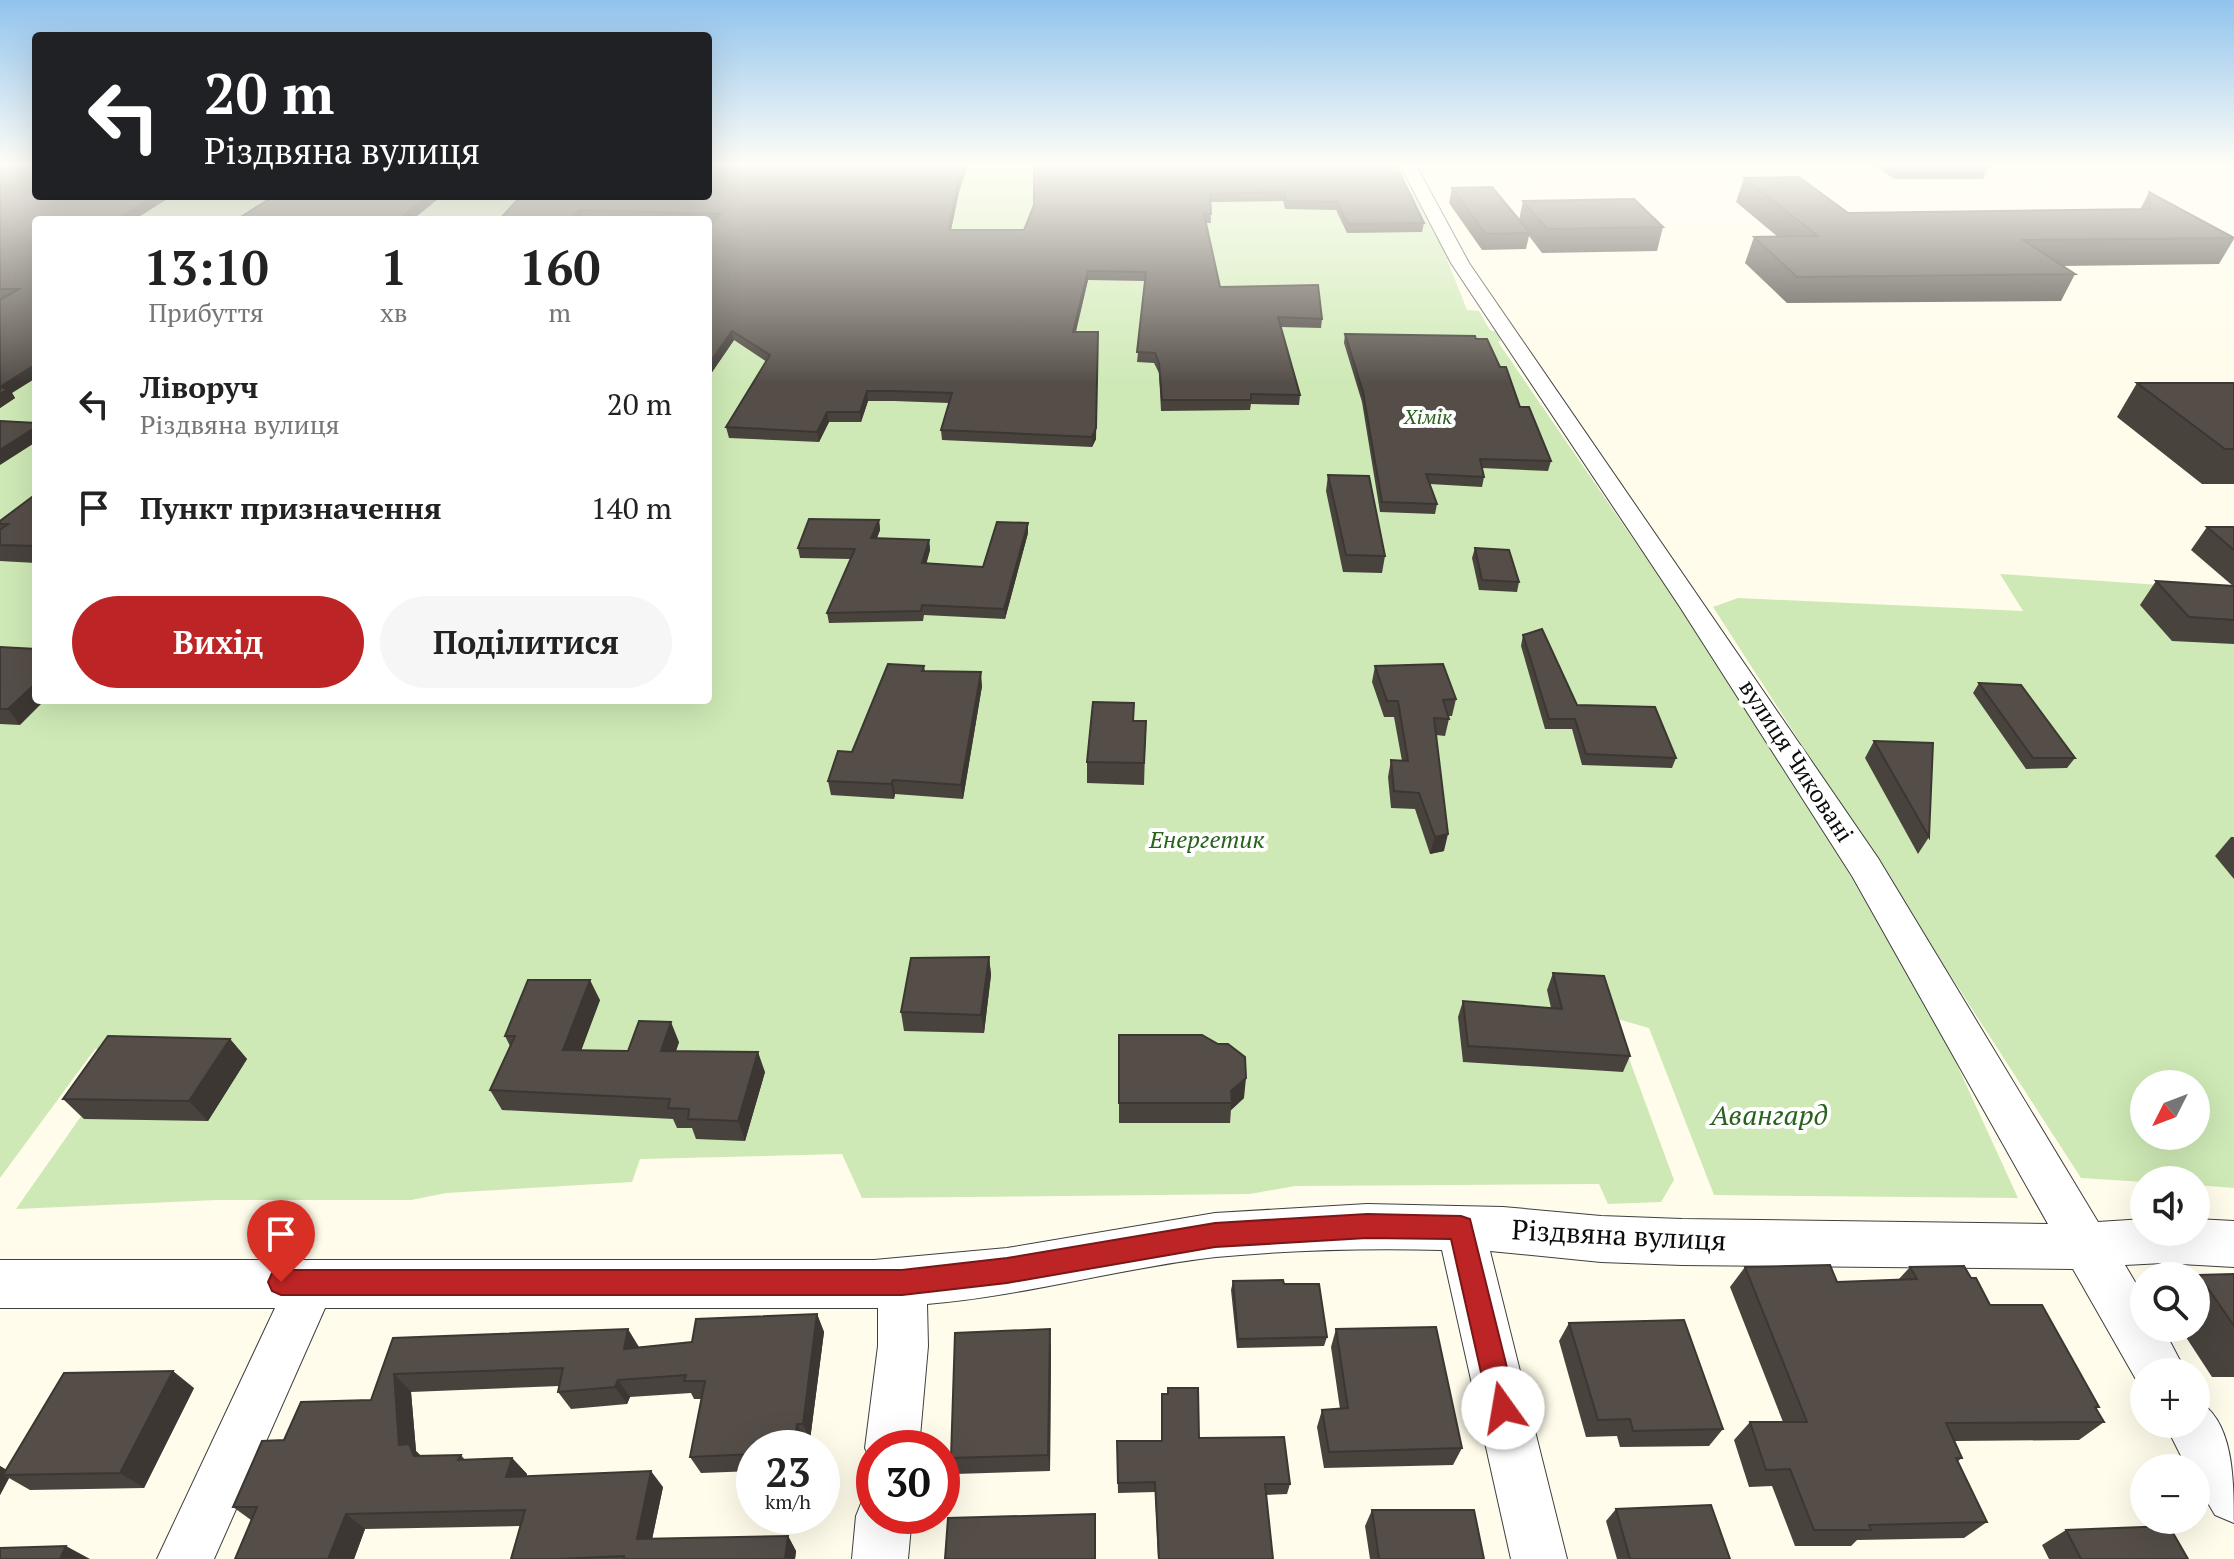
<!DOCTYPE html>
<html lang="uk">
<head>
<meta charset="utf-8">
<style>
  :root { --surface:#fff; --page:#f6f6f6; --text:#222; --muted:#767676; --accent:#bc2425 }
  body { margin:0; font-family:"PT Serif",serif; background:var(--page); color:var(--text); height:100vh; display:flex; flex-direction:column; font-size:30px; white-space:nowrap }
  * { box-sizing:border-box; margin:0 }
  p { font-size:26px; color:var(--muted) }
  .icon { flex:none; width:44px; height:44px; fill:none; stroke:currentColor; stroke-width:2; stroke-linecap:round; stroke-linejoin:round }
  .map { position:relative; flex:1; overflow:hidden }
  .drawer { position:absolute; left:32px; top:216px; width:680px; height:488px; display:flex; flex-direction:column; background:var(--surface); border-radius:8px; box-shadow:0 8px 32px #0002 }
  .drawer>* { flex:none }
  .guide { position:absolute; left:32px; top:32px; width:680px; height:168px; border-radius:8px; box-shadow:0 8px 32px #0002; background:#202124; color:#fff; overflow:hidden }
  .needle { width:52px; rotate:228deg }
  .controls { position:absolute; left:2130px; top:1070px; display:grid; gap:16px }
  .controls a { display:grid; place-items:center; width:80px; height:80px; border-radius:50%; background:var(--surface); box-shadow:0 8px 32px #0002; font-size:40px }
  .speed { position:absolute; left:736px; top:1430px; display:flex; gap:16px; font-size:40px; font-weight:700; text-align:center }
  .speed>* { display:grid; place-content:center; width:104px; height:104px; border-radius:50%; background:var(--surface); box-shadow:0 8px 32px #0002; line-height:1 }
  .speed small { font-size:20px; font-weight:400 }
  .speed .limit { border:12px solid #d22; background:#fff; color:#111 }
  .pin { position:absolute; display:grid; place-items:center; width:68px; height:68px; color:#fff; margin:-82px -34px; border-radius:50% 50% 50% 0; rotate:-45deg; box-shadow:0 0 8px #0007 }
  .pin .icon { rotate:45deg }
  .me { position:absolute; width:88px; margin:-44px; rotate:347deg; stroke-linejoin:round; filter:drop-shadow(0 0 6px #0008) }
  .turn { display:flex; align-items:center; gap:28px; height:168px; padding:0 40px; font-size:36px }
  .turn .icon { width:104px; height:104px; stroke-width:2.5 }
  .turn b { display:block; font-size:56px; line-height:68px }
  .eta { display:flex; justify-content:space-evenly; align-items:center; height:136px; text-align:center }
  .eta b { font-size:48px; font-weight:700; line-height:56px }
  .primary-button { display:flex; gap:16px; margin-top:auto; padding:16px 40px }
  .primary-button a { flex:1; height:92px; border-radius:48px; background:var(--accent); color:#fff; font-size:32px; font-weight:700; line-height:92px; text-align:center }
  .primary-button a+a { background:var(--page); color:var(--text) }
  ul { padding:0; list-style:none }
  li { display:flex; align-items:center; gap:24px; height:104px; padding:0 40px }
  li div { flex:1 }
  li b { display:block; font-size:30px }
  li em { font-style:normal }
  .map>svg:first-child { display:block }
  .green { fill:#cee9b5; fill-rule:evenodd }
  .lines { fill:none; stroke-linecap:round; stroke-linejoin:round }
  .street-casing { stroke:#3f3f3f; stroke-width:2 }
  .street { fill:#fff; fill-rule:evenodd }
  .wall { fill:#49433e }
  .shaded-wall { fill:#3c3732 }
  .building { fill:#554e48; stroke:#3c3732; stroke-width:2 }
  .route { fill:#bc2425; stroke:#7a1718; stroke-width:2 }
  .labels { text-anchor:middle; stroke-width:8; stroke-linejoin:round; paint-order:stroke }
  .far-park-label { font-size:20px; font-style:italic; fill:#28631d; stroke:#fff }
  .street-label { font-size:24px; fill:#0c0c0c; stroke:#fff }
  .park-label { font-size:24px; font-style:italic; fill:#28631d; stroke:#fff }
  .near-park-label { font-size:28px; font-style:italic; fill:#28631d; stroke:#fff }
  .near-street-label { font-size:28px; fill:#0c0c0c; stroke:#fff }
</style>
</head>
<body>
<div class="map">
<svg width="2234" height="1559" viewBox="0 0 2234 1559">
  <rect width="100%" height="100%" fill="#fffceb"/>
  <path class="green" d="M708,165H1399L1401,170L1393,172L1404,191L1414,194L1437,234L1467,310L1479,311L1490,330L1496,332L1501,340L1498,342L1777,749L1947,1043L2018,1198L1714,1195L1649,1028L1614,1018L1674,1180L1661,1202L1608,1204L1599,1184L1295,1186L1250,1194L862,1198L842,1154L640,1159L632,1182L446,1193L411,1200H217L16,1209L126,1052L95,1049L0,1178V227H36V700H708V220H36V196H708Z
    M2000,574L2234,590V1188L2196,1185V1180L2144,1182L2081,1178L1713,607L1738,598L2023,611ZM2144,1084H2196V1136H2144Z"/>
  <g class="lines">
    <defs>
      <path id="street" d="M1400,165H1416L1469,263L1878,858L2098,1222L2144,1219V1232H2196V1219L2234,1221V1267L2163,1263L2125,1265L2144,1297V1328H2163L2186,1372H2144L2142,1390L2073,1269L1682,1265L1601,1262L1490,1251L1567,1559H1511L1442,1250C1367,1248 1291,1250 1216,1257C1119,1268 1025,1296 927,1304L928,1346L919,1448H874V1467L865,1448L878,1346V1308H325L214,1559H157L275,1308H0V1260H874L1007,1248L1215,1213L1367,1204L1503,1207L1601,1216L1682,1219L2048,1224L1852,876L1680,607L1451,263Z
        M2196,1400C2234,1419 2234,1481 2234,1523L2215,1515L2196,1483V1468H2187L2165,1424H2196Z
        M874,1492V1516H912L908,1559H852L856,1516L864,1496Z"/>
    </defs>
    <use href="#street" class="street-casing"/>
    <use href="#street" class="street"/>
  </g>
  <path class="wall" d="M0,165L36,220L12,393L15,398L0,408L2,299H0Z
    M708,165H968L959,192L951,230H1024L1034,205L1396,165L1424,223L1422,232L1347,233L1336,210L1285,209L1283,201L1210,202L1211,223H1206L1220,287L1322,319L1321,328L1281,327L1300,395L1299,405L1251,404L1250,410L1161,411L1159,373L1154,363L1137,362L1145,281L1088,280L1076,332L1096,439L1092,447L942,440L941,430L949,403L894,401H868L861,422H829L819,442L729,438L726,427L767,362L734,340L708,378L713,223L708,222V220L582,219L520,197L502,196H708Z
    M1874,165H1989L1983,179H1894Z
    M1744,178L1848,213L2140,210L2149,192L2234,237V239L2219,264L2062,266L2075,274L2061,301L1787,303L1745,263L1754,237H1778L1736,202Z
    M1452,188L1519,220L1523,201L1663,227L1657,251L1542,253L1529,236L1526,249L1482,250L1449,203Z
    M1345,334L1520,407L1551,461L1548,471L1482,468L1484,477L1482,487L1430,484L1437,504L1435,514L1380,512L1362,402L1344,343Z
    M2137,383H2234V484H2202L2117,417Z
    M1328,475L1385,556L1382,573L1343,572L1326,491Z
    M36,494V563L0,561V521Z
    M879,520L880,530L877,538L929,540L930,550L926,563L983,567L1028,533L1005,619L924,615L923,621L829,623L827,613L851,559L800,558L798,548Z
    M2207,527H2234V644L2172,641L2140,605L2156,581L2233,586L2191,550Z
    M1475,548L1519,582L1517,592L1479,590L1472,558Z
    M1523,635L1577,705L1676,758L1672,768L1582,765L1572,729H1545L1521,646Z
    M0,647L20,725L0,724Z
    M924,666L925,671L982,686L963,799L895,794L894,799L831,795L828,781Z
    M1375,666L1456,699L1452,716H1448L1449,719L1445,736L1436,735L1444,851L1430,854L1415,809L1391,808L1388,777L1391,760L1402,761L1394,717H1384L1372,682Z
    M1979,683L2075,758L2067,768L2026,769L1973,693Z
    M1134,703V721H1146L1144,785L1087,783V762Z
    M1874,741L1929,837L1918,854L1865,758Z
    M2231,837H2234V879L2215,856Z
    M989,957L991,975L984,1033L904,1031L901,1012Z
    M1553,973L1630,1056L1623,1072L1463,1062L1458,1017L1463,1001L1551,1008L1547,990Z
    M600,1000L581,1050L628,1051L679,1042L676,1051L765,1072L745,1141L696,1139L692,1128H677L673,1119L502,1110L490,1090L510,1046L505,1036Z
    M1119,1035L1244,1098L1231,1110L1230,1123H1119Z
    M230,1039L247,1059L208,1121L84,1119L63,1099Z
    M1745,1267L1837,1282L1898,1280L1910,1267L1971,1278L1990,1305L2099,1407L2096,1409L2104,1422L2079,1440L1954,1441L1962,1458L1958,1461L1987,1522L1964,1538L1857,1540L1851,1546H1795L1772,1486L1749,1487L1734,1440L1750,1422H1783L1730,1287Z
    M2234,1274V1377H2212L2180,1328H2196V1278L2199,1275Z
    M1233,1281L1284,1284L1327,1337L1324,1346L1237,1348L1231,1290Z
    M817,1314L824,1332L810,1440L805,1441L804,1448H754V1471L701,1473L690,1457L701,1399H694L691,1393L630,1397L627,1404L571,1409L558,1392L559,1386L411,1392L416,1451L421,1456L461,1455L465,1460L512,1458L527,1474L526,1476L663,1487L652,1539L788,1536L796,1551L795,1559H511L520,1526L365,1529L354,1559H235L251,1520L233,1507L284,1440L371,1400L393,1338L639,1347L692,1342Z
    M1569,1323L1723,1429L1709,1446L1620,1447L1617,1436L1586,1437L1559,1341Z
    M1336,1329L1462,1448L1453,1465L1324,1468L1317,1427L1322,1410L1340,1409L1331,1347Z
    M1051,1347L1050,1471L955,1474L951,1458Z
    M194,1388L144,1488L30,1490L9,1478L0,1495V1466L6,1470Z
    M1168,1388L1199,1438L1290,1484L1287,1494L1266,1495L1273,1559H1158L1155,1492L1118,1493L1117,1441H1162V1394H1167Z
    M1616,1509L1730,1559H1617L1606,1521Z
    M1372,1510L1484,1559H1370L1365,1526Z
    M2066,1530L2188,1559H2049L2042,1545Z"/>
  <path class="shaded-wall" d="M965,165H968L959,192L949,239V230L958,183Z
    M155,196H172L134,220H115Z
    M428,196H442L412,220H398Z
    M580,210L582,219L581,220H570Z
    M1088,271V280L1073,341V332Z
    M732,331L734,340L708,378V365Z
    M1098,332L1096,439L1092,447V437Z
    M36,364V378L12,393L15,398L0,408V387Z
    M867,391L868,401L861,422L860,412Z
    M827,412L829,422L819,442L817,432Z
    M36,427V442L0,465V450Z
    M879,520L880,530L873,548L871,538Z
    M1028,523V533L1005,619L1004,609Z
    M929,540L930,550L924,573L922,563Z
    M981,672L982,686L963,799L961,785Z
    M36,683V700H45L20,725L8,709Z
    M893,780L895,794L894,799L891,784Z
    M1448,834L1444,851L1430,854L1435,837Z
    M989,957L991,975L984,1033L981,1015Z
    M590,980L600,1000L574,1070L563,1050Z
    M671,1022L679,1042L669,1071L661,1051Z
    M230,1039L247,1059L208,1121L189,1101Z
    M758,1052L765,1072L745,1141L738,1121Z
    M1246,1078L1244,1098L1231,1110V1091Z
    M817,1314L824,1332L810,1440L803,1424Z
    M628,1329L639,1347L635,1366L624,1349Z
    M1050,1329L1051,1347L1050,1471L1048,1455Z
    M173,1371L194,1388L144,1488L120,1473Z
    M394,1374L411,1392L416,1451L426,1461L416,1458L399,1445Z
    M618,1380L630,1397L627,1404L615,1387Z
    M797,1424L805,1441L804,1448H794Z
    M512,1458L527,1474L521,1493L506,1477Z
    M0,1466L12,1473L3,1475L9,1478L0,1495Z
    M651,1471L663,1487L649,1554L637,1539Z
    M346,1514L365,1529L354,1559H328Z
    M788,1536L796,1551L795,1559H785Z
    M66,1546L90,1559H60Z"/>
  <path class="building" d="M0,165H36V196H155L115,220H36V364L0,387V300L19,289H0Z
    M708,165H965L958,183L949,230H1024L1034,205V165H1396L1424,223L1348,224L1337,202L1286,201L1284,192L1210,194L1211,214H1204L1220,287L1318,285L1322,319L1278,317L1300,395L1251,394V400H1162L1159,363L1155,353L1137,352L1146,272L1088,271L1073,332H1098L1096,428L1092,437L941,430L952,393L893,391H867L860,412H827L817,432L726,427L770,355L732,331L708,365V228L720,214L580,210L570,220H499L521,196H708Z
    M1799,177L1848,213L2150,209L2149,192L2234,238L2023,240L2075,274L1797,277L1754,237L1818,236L1744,178Z
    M1492,187L1530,233L1486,234L1452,188Z
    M274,196H428L398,220H236Z
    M1634,199L1663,227L1547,229L1523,201Z
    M1345,334L1475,336L1476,339H1487L1500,367H1506L1520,407H1529L1551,461L1480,459L1484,477L1426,474L1437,504L1382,502L1363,392Z
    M2137,383H2234V449H2225Z
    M0,388H9L0,394Z
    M0,421L36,423V427L0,450Z
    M1328,475L1369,476L1385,556L1346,555Z
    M36,494V546L0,545V530L8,524H0V521Z
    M809,519L879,520L871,538L929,540L922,563L983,567L997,522L1028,523L1004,609L922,605L921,611L827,613L855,549L798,548Z
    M2207,527H2234V550Z
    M1475,548L1509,550L1519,582L1482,580Z
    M2156,581L2234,586V620L2189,617Z
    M1542,629L1577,705L1655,707L1676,758L1586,754L1575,719H1549L1523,635Z
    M0,647L36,649V683L8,709H0Z
    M888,664L924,666L922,671L981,672L961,785L893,780L891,784L828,781L838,751L852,752Z
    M1443,664L1456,699L1443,700L1449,719L1434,718L1448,834L1435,837L1419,793L1394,791L1391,760L1408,761L1398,701H1387L1375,666Z
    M1979,683L2021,685L2075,758H2033Z
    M1093,702L1134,703L1133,721H1146L1144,763L1087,762Z
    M1874,741L1933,743L1929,837Z
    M989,957L981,1015L901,1012L911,958Z
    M1553,973L1604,976L1630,1056L1468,1046L1463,1001L1562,1009Z
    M528,980H590L563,1050L628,1051L639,1021L671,1022L661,1051L758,1052L738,1121L688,1119L689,1109L668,1108L670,1099L490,1090L515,1036H505Z
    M1119,1035H1202L1218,1044H1228L1245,1057L1246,1078L1231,1091L1232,1103H1119Z
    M108,1036L230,1039L189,1101L63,1099Z
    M1830,1265L1837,1282L1917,1279L1910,1267L1964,1266L1971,1278H1976L1990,1305H2042L2099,1407H2095L2104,1422L1946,1423L1962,1458H1956L1987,1522L1869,1525L1871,1530H1814L1790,1469L1766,1470L1750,1422H1807L1745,1267Z
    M2234,1274V1326L2199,1275Z
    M1283,1280L1284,1284H1319L1327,1337L1238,1339L1233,1281Z
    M817,1314L803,1424H797L794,1448H754V1454L690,1457L705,1381H684L686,1375L618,1380L615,1387L558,1392L563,1368L394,1374L399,1445L409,1444L414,1456L461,1455L458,1460L512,1458L506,1477L651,1471L637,1539L788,1536L785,1559H624V1556L560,1559H511L525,1510L346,1514L328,1559H235L257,1507H233L262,1441L284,1440L301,1402L371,1400L393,1338L628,1329L624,1349L692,1342L696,1319Z
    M1684,1320L1723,1429L1633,1431L1630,1419L1598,1420L1569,1323Z
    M1436,1327L1462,1448L1329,1452L1322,1410L1348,1408L1336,1329Z
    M1050,1329L1048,1455L951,1458L955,1333Z
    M173,1371L120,1473L3,1475L64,1373Z
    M1168,1388H1198L1199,1438L1284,1437L1290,1484H1265L1273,1559H1159L1155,1482L1118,1483L1117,1441H1162V1394H1168Z
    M1711,1505L1730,1559H1630L1616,1509Z
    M1372,1510H1474L1484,1559H1379Z
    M1095,1514V1559H945L948,1518Z
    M2169,1526L2188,1559H2081L2066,1530Z
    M66,1546L60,1559H0V1548Z"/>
  <linearGradient id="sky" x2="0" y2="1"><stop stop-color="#91c3ee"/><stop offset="0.43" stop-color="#fffef6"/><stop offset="1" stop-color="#fffef6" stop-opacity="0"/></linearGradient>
  <rect width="2234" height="384" fill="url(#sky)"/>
  <path class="route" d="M1367,1214L1461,1216L1470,1219L1517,1408L1513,1418L1503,1422L1493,1418L1489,1408L1451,1239L1367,1238L1215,1247L1007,1283L902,1295H281L272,1291L268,1282L272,1273L281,1270H902L1007,1258L1215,1223Z"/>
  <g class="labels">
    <g class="far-park-label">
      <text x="1428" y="424">Хімік</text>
    </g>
    <g class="street-label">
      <text transform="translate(1796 761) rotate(57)" y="8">вулиця Чиковані</text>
    </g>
    <g class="park-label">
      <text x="1207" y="848">Енергетик</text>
    </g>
    <g class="near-park-label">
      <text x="1769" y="1125">Авангард</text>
    </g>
    <g class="near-street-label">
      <text transform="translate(1619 1235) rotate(3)" y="10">Різдвяна вулиця</text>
    </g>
  </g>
</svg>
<div class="controls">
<a><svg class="needle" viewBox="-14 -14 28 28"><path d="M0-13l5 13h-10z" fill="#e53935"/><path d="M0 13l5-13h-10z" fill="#767676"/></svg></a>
<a><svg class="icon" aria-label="sound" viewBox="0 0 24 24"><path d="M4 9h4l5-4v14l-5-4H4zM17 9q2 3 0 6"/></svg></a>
<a><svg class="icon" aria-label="search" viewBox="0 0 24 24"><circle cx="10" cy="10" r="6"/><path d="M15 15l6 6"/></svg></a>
<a>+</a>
<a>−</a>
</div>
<div class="speed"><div>23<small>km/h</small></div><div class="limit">30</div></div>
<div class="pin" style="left:281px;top:1282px;background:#d93025"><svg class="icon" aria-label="arrive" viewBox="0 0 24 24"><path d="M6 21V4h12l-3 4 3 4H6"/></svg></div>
<svg class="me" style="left:1503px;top:1408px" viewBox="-20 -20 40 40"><circle r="19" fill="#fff"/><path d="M0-13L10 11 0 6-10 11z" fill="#bc2425"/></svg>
<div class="guide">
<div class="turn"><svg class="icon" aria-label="left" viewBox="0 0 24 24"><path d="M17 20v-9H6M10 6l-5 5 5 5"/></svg><div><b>20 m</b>Різдвяна вулиця</div></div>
</div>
<section class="drawer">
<div class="eta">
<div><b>13:10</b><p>Прибуття</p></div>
<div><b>1</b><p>хв</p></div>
<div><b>160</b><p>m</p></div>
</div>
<ul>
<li><svg class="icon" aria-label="left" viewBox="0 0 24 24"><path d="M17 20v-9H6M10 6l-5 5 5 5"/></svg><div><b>Ліворуч</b><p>Різдвяна вулиця</p></div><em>20 m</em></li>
<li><svg class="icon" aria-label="arrive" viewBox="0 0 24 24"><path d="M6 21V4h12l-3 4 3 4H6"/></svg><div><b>Пункт призначення</b></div><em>140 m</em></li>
</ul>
<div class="primary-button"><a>Вихід</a><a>Поділитися</a></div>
</section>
</div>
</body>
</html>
